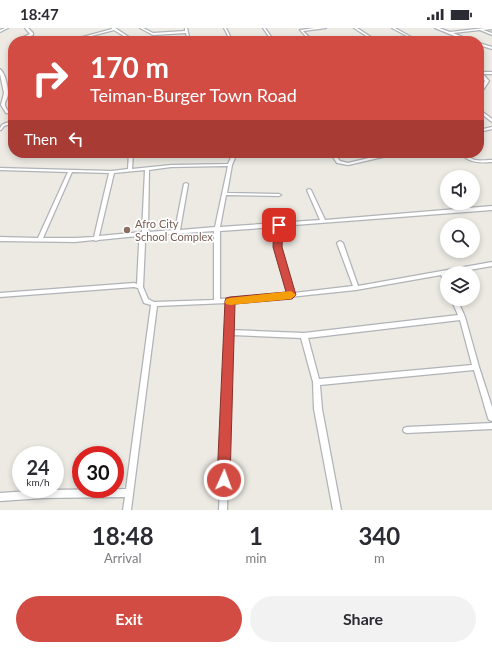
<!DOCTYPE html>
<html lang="en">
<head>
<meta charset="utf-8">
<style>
  :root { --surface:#fff; --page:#f2f2f3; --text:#2b2b33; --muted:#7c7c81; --accent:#d24c43 }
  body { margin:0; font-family:Lato,sans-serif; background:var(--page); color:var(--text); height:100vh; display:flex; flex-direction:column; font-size:15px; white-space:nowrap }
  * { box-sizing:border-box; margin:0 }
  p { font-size:13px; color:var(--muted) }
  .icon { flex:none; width:22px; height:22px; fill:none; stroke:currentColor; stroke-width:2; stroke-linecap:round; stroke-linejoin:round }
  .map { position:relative; height:482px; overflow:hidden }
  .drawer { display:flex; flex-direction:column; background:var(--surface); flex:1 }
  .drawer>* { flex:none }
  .top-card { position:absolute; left:8px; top:8px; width:476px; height:122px; border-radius:16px; box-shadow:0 2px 6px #0003; background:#d24c43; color:#fff; overflow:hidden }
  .fabs { position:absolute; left:440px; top:142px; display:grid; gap:8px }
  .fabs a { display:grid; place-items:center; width:40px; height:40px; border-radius:50%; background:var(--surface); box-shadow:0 2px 6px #0003; font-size:20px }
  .speed { position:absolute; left:12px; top:418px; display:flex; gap:8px; font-size:20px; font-weight:700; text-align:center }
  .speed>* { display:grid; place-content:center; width:52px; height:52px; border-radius:50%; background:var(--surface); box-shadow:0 2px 6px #0003; line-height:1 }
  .speed small { font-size:10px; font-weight:400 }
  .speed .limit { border:6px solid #d22; background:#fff; color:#111 }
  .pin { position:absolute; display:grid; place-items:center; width:34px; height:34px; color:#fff; margin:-17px; border-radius:8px; box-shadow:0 2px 6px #0006 }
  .me { position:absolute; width:44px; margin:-22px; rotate:2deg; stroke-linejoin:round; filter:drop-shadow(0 0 3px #0008) }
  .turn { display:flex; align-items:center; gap:14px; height:84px; padding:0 16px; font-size:18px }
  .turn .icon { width:52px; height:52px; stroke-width:2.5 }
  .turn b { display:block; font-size:28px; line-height:34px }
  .then { display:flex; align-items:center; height:38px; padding:0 16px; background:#0003; gap:8px; font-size:15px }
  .eta { display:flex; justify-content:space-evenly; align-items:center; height:68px; text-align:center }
  .eta b { font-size:24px; font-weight:700; line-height:28px }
  .action { display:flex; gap:8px; margin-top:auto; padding:8px 16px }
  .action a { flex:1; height:46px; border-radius:24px; background:var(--accent); color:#fff; font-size:16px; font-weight:700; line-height:46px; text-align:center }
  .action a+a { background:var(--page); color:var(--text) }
  .status { display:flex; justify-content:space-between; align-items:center; height:28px; padding:0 20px; background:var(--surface); direction:ltr }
  .status svg { height:11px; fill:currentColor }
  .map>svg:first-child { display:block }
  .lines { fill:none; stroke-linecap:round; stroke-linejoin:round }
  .street-casing { stroke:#b0b3b7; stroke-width:2.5 }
  .street { fill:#fff; fill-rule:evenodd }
  .route { fill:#d24c43; stroke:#88312c }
  .slow { fill:#f59e0b }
  .education-dot { fill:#8d6e63; stroke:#fff; stroke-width:1.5 }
  .labels { text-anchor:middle; stroke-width:3.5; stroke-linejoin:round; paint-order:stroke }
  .education-label { font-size:11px; fill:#785e54; stroke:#fff; text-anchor:start }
</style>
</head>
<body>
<div class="status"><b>18:47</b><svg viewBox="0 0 49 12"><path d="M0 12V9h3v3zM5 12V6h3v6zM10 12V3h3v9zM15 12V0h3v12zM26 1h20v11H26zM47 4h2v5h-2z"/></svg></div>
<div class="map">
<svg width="492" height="482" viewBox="0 0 492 482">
  <rect width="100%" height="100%" fill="#eceae3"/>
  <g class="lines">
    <defs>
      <path id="street" d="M5,0H8L0,4V2Z
        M25,0H28L33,5V7L18,13H15L30,6Z
        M112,0H115L135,13H132L114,2L72,13H68L112,1Z
        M140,0H143L153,5L185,3V0H187L190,13H188L186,5L153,7Z
        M224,0H226L230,8V13H228V8Z
        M263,0H265L274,13H272Z
        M315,0H326L303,3L313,13H310L300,2Z
        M354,0H357L377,13H374Z
        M392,0H395L411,9L423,13C418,13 413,10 407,10C398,10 387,13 378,13L407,8Z
        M435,0H439L450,4L485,0H492V1L483,2L492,5V7L480,2L453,5L472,13C468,13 464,10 460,10C455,10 449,13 444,13L457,9Z
        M479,15L492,19V21L479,17Z
        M0,41C5,45 8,58 8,65C8,74 1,74 8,83L13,84V86L6,85L1,77L4,65L0,46Z
        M479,44H492V46H483L489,53L483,62H482L480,61L485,53L479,46Z
        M479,81L492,91V94L479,84Z
        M13,93V95L4,98L1,102H0C0,95 7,95 13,93Z
        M492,99V101L479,104V102Z
        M129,125H133L132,141L171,137L228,136L233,125H237L232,137L227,165L279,166L281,167L279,168L226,167L220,199L320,192L307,162L309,161L311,162L325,192L492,178V182L281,198V219L294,265L353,258L337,215L340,213L343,215L358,258L492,234V238L452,245H447L446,246L447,256L445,255L441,247L356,262L233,275L232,302L304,305L458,287L451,271H457L465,289L479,339L492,379V393L489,392L488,390L474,342L320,357L322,381L341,482H333L314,381L313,354L301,310L232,307L227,482H219L226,306L225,304L226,302L227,275L157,278L131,482H123L125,469L44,470L0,473V465L44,462L126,461L151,277L144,275L138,260L134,259L0,269V265L134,255L137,256L139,216L138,208L98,212L96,213L94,212L75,214L0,213V209L38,210L68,144L0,142V140L112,143L128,141ZM228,138L215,199L180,202L188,156L186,155L184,156L175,202L148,204L149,142L171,139ZM145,142L142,204L99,208L114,145ZM72,144L109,145L94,209L75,210H43ZM276,199L275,219L289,265L220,271V203ZM214,203V272L154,274L148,271L143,259L145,216L143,208ZM460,292L472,337L319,351L308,310Z
        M330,125H334L340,133L348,135L390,125H398L396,126L348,137L337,135Z
        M460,125C466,125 469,130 475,132C480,133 487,132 492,132V134C479,135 469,135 460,125Z
        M492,395V401L407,405L404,404L403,402L404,400L407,399Z"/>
    </defs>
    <use href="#street" class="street-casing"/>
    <use href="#street" class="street"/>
  </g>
  <path class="route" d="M279,194L283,197L282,219L296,267L292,271L235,276L230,452L228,457L224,459L219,457L217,452L225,273L226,270L230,269L286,264L273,219L274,197Z"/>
  <path class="slow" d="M291,263L296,267L291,271L230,277L226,276L225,274L226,271L230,270Z"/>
  <circle class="education-dot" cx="127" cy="202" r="4"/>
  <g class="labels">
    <g class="education-label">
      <text x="135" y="200">Afro City<tspan x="135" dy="13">School Complex</tspan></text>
    </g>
  </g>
</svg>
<div class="fabs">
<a><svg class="icon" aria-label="sound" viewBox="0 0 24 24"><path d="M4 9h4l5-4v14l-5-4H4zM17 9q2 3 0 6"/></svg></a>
<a><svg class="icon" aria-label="search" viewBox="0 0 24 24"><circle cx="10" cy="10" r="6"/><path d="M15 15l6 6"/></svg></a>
<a><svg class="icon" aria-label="layers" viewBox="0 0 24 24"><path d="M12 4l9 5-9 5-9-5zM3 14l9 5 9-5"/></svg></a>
</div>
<div class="speed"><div>24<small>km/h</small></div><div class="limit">30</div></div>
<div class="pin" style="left:279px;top:197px;background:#d93025"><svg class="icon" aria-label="arrive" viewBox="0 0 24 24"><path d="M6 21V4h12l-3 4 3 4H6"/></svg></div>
<svg class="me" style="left:224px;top:452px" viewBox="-20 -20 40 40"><circle r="17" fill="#d24c43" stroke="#fff" stroke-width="3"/><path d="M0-11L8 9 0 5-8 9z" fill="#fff"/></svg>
<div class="top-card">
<div class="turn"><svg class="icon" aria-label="right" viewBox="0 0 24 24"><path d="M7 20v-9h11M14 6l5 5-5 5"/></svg><div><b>170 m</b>Teiman-Burger Town Road</div></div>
<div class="then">Then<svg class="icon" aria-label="left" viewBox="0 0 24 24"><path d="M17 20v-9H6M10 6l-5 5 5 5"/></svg></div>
</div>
</div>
<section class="drawer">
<div class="eta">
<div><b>18:48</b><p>Arrival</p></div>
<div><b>1</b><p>min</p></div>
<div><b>340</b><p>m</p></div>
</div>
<div class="action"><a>Exit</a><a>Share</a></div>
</section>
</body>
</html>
